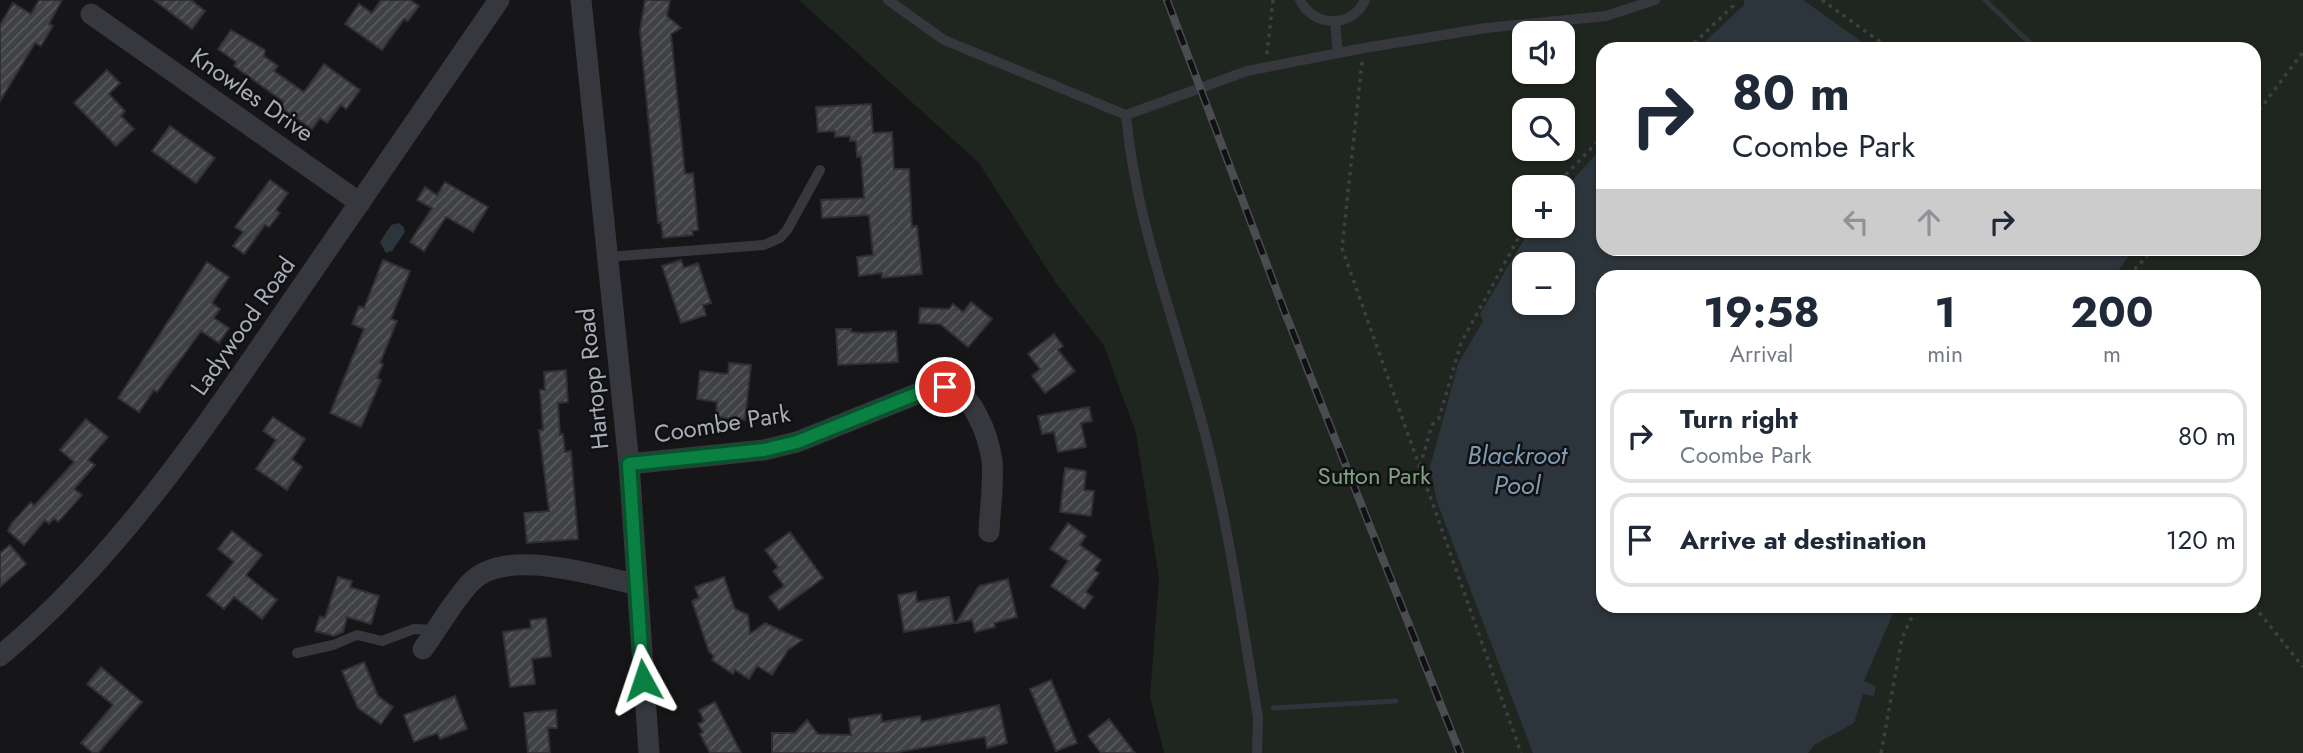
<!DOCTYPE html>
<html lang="en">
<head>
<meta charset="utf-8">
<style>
  :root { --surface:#fff; --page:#f6f6f7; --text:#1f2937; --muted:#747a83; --line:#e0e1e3 }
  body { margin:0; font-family:Jost,sans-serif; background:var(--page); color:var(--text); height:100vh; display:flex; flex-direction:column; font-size:26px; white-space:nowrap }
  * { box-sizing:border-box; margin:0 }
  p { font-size:23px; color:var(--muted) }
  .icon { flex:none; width:38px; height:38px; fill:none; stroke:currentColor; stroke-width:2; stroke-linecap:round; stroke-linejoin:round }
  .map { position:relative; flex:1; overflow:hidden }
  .details { position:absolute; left:1596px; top:270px; width:665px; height:343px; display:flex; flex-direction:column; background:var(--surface); border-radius:21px; box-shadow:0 2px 5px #0004 }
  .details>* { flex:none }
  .top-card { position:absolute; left:1596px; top:42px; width:665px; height:214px; border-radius:21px; box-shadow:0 2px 5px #0004; background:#fff; color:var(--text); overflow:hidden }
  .tools { position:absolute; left:1512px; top:21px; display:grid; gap:14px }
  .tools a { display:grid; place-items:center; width:63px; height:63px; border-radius:14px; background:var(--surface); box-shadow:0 2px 5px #0004; font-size:35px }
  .pin { position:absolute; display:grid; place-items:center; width:60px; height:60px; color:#fff; margin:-30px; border:4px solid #fff; border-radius:50%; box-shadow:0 2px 7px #0007 }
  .me { position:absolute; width:77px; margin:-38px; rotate:355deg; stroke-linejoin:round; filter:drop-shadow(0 0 5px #0008) }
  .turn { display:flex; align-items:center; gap:24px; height:147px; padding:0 21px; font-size:32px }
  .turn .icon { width:91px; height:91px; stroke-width:2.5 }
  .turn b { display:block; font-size:49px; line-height:60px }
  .lanes { display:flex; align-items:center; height:66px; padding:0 21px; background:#0003; justify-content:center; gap:35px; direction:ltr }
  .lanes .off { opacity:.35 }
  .eta { display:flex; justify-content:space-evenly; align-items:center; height:119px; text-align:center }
  .eta b { font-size:42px; font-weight:700; line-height:49px }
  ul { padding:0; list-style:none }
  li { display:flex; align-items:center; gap:21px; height:94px; margin:0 14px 10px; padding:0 7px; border:4px solid var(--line); border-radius:21px }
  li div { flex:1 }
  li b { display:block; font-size:26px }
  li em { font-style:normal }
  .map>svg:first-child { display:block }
  .green { fill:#1e261f; fill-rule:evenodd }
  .water { fill:#2c353c; fill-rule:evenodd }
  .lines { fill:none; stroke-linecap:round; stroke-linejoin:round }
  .stream { stroke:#2c353c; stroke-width:5 }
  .building { fill:url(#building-hatch); stroke:#303034; stroke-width:2 }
  .path { stroke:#3d3f44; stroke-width:3.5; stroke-dasharray:3.5 5; stroke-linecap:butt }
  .lane { stroke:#37383d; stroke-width:10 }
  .street { stroke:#37383d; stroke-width:21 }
  .rail-casing { stroke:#4a4c52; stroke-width:8 }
  .rail { stroke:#111113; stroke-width:5; stroke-dasharray:16; stroke-linecap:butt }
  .route-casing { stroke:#07532c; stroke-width:18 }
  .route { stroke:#0b8043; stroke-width:12 }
  .labels { text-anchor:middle; stroke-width:5; stroke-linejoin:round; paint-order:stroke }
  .street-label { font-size:24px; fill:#a8adb8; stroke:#111113 }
  .park-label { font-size:24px; fill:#7fa381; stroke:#111113 }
  .water-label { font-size:26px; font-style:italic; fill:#7f9bb3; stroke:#111113 }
</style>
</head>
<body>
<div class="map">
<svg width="2303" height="753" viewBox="0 0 2303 753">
  <defs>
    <pattern id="building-hatch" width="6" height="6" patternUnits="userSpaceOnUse" patternTransform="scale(1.75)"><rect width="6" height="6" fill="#404145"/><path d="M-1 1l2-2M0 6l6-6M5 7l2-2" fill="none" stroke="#595a5e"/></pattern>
  </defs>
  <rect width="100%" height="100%" fill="#161618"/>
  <path class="green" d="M799,0H2303V753H1164L1150,697L1159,578L1136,433L1104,346L1056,283L979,163ZM1524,33H1563V72H1524ZM1603,49H2254V248H1603ZM1524,110H1563V149H1524ZM1524,187H1563V226H1524ZM1524,264H1563V303H1524ZM1603,276H2254V606H1603Z"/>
  <path class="water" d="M1744,0H1803L1872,49H1697L1744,5Z
    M1603,147V248L2134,249L2114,276H1603V606H1896L1864,681L1876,686L1874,696L1863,694L1854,723L1814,745L1808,753H1533L1437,502L1430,467L1458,364L1483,321L1480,314L1532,226H1563V190ZM1524,264H1563V303H1524Z
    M398,223L403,226L405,232L392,251L386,253L380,242L391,225Z"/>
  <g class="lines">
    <path class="stream" d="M1985,0L2036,49
      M1273,708L1396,701"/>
  </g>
  <path class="building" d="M39,0H62L49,24L53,26L41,46L35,43L0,101V25L13,3L31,14Z
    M154,0H191L205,11L192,29Z
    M381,0H410L419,6L408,21L404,19L382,50L345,24L359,4L372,13Z
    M645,0H670L667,16L681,28L671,34L685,174L693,173L695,194L698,230L692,231L693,235L663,238L661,222L658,223L640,30Z
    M231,30L265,50L264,56L278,66L274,71L304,92L324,64L360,90L346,109L341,105L327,123L320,118L312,129L280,107L284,102L234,66L236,62L218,49Z
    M107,70L120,83L109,94L125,111L121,116L134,129L116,146L74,103Z
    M871,104L873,133L892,132L894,169H909L912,227L917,226L922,274L882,278V273L859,276L857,257L873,255L869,215L822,218L821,200L864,198L861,156L857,157L856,141H850V136L835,137V131L818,132L816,107Z
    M170,126L215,158L196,183L152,151Z
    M270,180L288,193L276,210L280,213L269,227L265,225L244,254L233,246L243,232L235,227Z
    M445,182L488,207L473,232L446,217L424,251L410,242L432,208L417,200L425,187L437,195Z
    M383,260L410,271L391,319L397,321L380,363L383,364L377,378L381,380L361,427L330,413L364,329L352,324L359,306L364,308Z
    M681,260L684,268L698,263L711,303L703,305L706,315L681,323L662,266Z
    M207,262L229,277L212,303L220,309L214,318L229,328L219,343L201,331L157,392L154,390L139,412L118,398Z
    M971,302L992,319L968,347L940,324L919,323L920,308L949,309L953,304L963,312Z
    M836,329H851V332L861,333L896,331L898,362L838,365Z
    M1054,334L1063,346L1058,350L1075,371L1045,393L1032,376L1040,369L1028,354Z
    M729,363L751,365L745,420L716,417L717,402L697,399L700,371L728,374Z
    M566,370L568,402L558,403L560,435L563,434L565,452L571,451L578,539L527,543L524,513L549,511L539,430H543L540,390H545L544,372Z
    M1089,407L1092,421L1081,423L1086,447L1058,452L1054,432L1042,434L1038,416Z
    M273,417L305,439L292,459L302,467L287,490L256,469L276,440L263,431Z
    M86,419L108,437L88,460L95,465L74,489L82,495L58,522L54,518L49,524L45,520L24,545L8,531L11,524L31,502L34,506L74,462L60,450Z
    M1065,468L1086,471L1084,490L1094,491L1091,516L1060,512Z
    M1068,523L1086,536L1080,545L1101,560L1094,570L1099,573L1086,592L1093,597L1084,609L1051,586L1068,561L1050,549Z
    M232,531L262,555L246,575L277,600L262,619L234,597L224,609L207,595L234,562L218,549Z
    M790,532L823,578L779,610L769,597L784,586L773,571L778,567L765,550Z
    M10,545L26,564L0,587V553Z
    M338,577L352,581L350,587L379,596L371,624L347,617L343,632L334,636L315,631L320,616L325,618Z
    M724,577L735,609L748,615L750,634L765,623L802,640L788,650L772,675L757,666L749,679L735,670L733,674L712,660L714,656L709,652L692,601L699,598L695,587Z
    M1008,579L1017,617L994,623L995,627L975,632L972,620L956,623L979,586Z
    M916,592L917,602L949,597L954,623L904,632L898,595Z
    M546,618L551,656L532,659L535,684L510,687L503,632L531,628L530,620Z
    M364,662L378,696L393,707L381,724L358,708L342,671Z
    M101,667L142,702L98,753H93L81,743L113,705L87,684Z
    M1051,680L1077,743L1056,751L1030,689Z
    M455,696L467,729L440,739L437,733L414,742L404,715Z
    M715,702L741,753H710L700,734L703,732L698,724L704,721L699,710Z
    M999,705L1007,743L987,748L985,737L893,753H772V733H795L807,720L818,734L851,735L849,719L881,714L882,722L920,716L921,722Z
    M556,710L557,728H548L550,753H528L524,713Z
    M1109,719L1135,753H1101L1088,736Z"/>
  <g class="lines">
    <path class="path" d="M1822,0L1890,49
      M1688,49L1733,6L1732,0
      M1267,54L1273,0
      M1362,62L1342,248L1521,753
      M2254,117L2303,52
      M1554,187L1603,136
      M2129,276L2154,248
      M1420,466L1432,425L1439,418L1461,343L1525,226
      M2254,606L2303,667
      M1881,753L1902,638L1917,606"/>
    <path class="lane" d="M888,0L944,40L1126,115L1247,71L1364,48L1486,28L1606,16L1655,0
      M1300,0C1313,28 1353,28 1365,0
      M1335,22L1338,53
      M1126,115C1136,225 1178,328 1205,434C1229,527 1242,623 1258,717L1257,753
      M607,257L764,245L780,238L787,230L820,170
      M297,653L333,645L357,635L382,641L414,629L437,630"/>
    <path class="street" d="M581,0L629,464L649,753
      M91,14L360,203
      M629,464L764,450L797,442L929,389C934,389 941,386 945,387C973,390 989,438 992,461C994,484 990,509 989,532
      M423,649C438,628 452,603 470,583C504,546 592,575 635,584
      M0,656C115,561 199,436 283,314C355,210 427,105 499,0"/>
    <defs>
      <path id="rail" d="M1167,0L1284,310L1460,753"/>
    </defs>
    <use href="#rail" class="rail-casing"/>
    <use href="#rail" class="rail"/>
  </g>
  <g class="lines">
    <defs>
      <path id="route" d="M643,680L629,464L764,450L797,442L929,389L945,387"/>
    </defs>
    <use href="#route" class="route-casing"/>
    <use href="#route" class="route"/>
  </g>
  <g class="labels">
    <g class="street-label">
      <text transform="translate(252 95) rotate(35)" y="8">Knowles Drive</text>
      <text transform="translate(243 326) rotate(-55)" y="8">Ladywood Road</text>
      <text transform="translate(593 379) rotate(-96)" y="8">Hartopp Road</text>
      <text transform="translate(722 424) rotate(-9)" y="8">Coombe Park</text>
    </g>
    <g class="park-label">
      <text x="1374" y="484">Sutton Park</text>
    </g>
    <g class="water-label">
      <text x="1517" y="464">Blackroot<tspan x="1517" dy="30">Pool</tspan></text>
    </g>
  </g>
</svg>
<div class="tools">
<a><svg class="icon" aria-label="sound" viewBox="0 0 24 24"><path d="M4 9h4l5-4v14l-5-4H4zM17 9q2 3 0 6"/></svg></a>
<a><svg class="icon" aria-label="search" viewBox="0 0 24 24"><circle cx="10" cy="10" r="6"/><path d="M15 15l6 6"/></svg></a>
<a>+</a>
<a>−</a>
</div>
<div class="pin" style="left:945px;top:387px;background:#d93025"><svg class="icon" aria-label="arrive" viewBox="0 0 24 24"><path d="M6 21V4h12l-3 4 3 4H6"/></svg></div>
<svg class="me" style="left:643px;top:680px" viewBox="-20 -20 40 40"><path d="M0-17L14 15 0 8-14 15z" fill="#0b8043" stroke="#fff" stroke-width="4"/></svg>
<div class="top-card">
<div class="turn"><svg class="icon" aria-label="right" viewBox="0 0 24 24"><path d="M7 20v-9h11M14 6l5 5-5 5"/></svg><div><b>80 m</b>Coombe Park</div></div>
<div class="lanes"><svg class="icon off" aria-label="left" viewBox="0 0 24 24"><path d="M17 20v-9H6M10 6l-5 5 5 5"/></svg><svg class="icon off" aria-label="ahead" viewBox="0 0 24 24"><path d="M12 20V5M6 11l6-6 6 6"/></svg><svg class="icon" aria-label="right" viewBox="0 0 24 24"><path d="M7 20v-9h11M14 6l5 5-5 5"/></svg></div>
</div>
<section class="details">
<div class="eta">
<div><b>19:58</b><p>Arrival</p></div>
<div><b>1</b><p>min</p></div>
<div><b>200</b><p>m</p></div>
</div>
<ul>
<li><svg class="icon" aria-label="right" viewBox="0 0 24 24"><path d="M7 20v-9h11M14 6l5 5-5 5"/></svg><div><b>Turn right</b><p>Coombe Park</p></div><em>80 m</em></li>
<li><svg class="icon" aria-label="arrive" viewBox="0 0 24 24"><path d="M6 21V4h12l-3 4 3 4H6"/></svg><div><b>Arrive at destination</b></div><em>120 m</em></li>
</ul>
</section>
</div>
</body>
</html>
